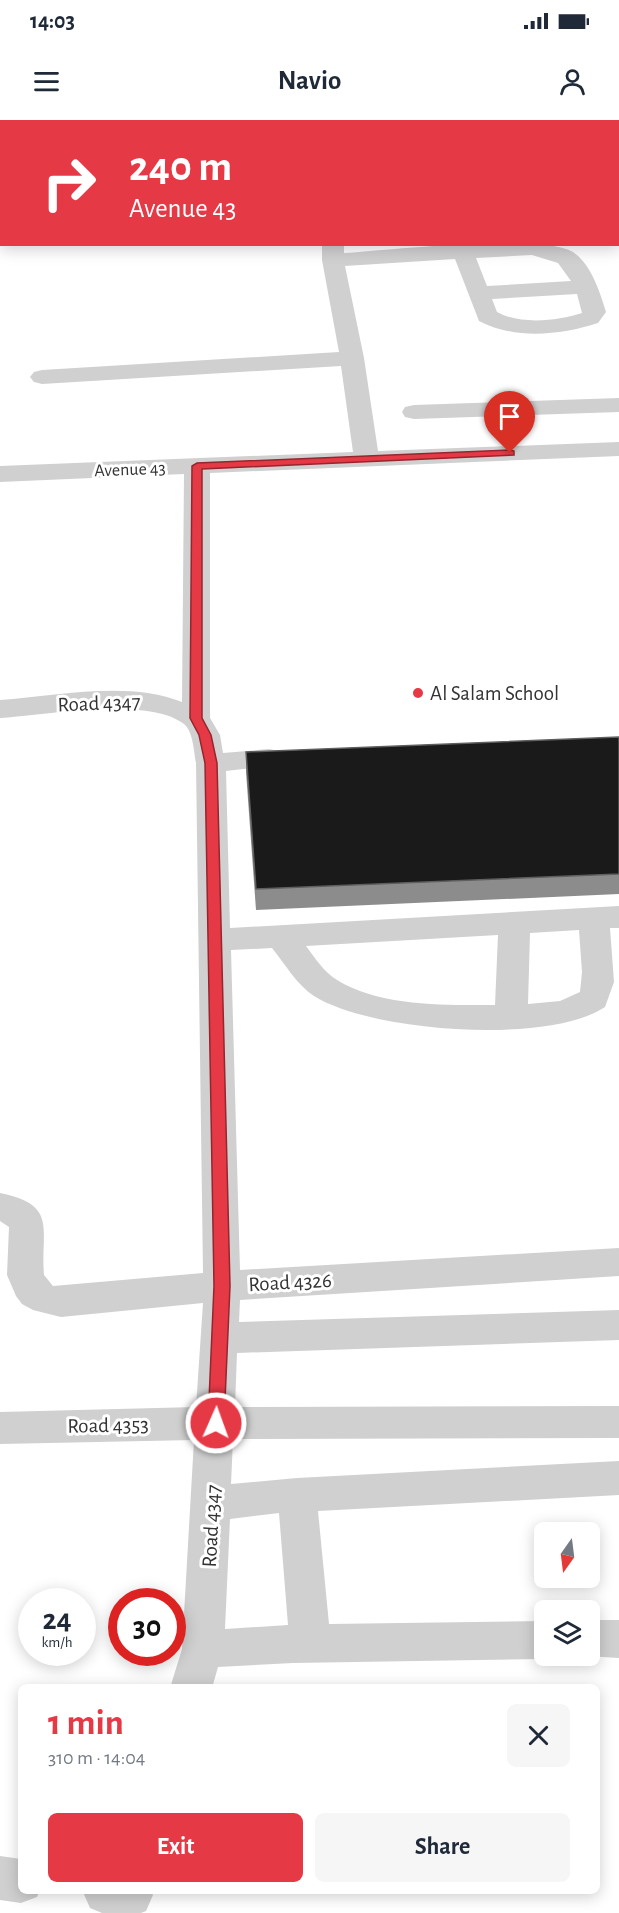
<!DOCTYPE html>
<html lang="en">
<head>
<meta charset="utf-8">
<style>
  :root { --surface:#fff; --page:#f6f6f7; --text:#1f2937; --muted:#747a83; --accent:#e63946 }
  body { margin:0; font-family:"Alegreya Sans",sans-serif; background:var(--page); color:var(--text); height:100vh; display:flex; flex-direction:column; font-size:22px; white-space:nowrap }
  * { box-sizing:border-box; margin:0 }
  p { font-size:20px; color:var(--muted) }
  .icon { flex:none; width:33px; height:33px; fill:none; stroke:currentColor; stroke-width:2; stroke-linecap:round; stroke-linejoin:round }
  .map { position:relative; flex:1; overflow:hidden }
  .sheet { position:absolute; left:18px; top:1564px; width:582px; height:210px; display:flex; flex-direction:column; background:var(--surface); border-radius:9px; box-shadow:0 3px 15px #0003 }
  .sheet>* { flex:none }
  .guide { position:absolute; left:0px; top:0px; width:620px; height:126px; box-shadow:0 3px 15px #0003; background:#e63946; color:#fff; overflow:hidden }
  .needle { width:39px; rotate:194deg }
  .tools { position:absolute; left:534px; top:1402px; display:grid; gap:12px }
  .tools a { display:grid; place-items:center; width:66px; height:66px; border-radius:9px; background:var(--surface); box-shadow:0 3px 15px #0003; font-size:30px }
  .speed { position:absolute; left:18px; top:1468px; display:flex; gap:12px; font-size:30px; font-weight:700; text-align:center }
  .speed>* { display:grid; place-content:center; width:78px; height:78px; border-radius:50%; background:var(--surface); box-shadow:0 3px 15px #0003; line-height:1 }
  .speed small { font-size:15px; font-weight:400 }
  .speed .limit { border:9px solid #d22; background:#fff; color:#111 }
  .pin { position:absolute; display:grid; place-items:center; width:51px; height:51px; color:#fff; margin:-62px -26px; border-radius:50% 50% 50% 0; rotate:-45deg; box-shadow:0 0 6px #0007 }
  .pin .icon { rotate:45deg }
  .me { position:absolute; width:66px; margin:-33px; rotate:2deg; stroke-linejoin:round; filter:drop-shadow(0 0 4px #0008) }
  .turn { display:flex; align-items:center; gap:21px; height:126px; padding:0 30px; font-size:27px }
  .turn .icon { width:78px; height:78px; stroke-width:2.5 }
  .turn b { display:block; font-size:42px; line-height:51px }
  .round { display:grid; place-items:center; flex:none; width:63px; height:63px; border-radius:9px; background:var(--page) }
  .head { display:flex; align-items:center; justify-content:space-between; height:102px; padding:0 30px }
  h1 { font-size:36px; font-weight:600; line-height:45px; color:var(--accent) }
  .button { display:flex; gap:12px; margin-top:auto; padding:12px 30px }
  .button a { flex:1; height:69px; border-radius:9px; background:var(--accent); color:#fff; font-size:24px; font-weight:600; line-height:69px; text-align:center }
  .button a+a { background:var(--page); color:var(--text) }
  .status { display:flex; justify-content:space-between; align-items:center; height:42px; padding:0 30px; background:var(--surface); direction:ltr }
  .status svg { height:16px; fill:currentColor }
  header { display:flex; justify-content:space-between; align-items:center; height:78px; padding:0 30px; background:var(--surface); font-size:27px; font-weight:600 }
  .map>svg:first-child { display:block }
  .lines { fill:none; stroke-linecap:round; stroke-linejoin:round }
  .minor { fill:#d0d0d0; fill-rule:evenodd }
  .wall { fill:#8c8c8c }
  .building { fill:#1a1a1a; stroke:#5f5f5f; stroke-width:1.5 }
  .route { fill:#e63946; stroke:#96252e; stroke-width:1.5 }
  .poi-dot { fill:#e63946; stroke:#fff; stroke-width:2 }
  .labels { text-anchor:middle; stroke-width:6; stroke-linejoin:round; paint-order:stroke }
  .far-street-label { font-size:18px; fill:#333; stroke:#fff }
  .poi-label { font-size:21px; fill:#333; stroke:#fff; text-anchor:start }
  .street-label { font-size:21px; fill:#333; stroke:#fff }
</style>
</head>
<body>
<div class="status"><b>14:03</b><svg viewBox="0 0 49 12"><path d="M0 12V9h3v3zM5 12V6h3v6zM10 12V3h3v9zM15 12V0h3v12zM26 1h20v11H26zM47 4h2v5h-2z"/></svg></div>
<header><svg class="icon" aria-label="menu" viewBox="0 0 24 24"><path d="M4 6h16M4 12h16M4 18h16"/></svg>Navio<svg class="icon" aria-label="person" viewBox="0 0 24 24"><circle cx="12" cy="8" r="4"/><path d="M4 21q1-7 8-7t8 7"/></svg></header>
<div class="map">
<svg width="619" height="1793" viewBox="0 0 619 1793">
  <rect width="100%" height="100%" fill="#fff"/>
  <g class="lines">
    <path class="minor" d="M341,0H361L340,2Z
      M550,0H571L572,2H551Z
      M322,124H344V133C386,130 544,113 573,132C591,144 600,172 606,192L598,203C561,215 515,220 479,201L455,139L345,146L364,238L378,331L619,322V336L210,353V598L220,615L223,633L269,629L279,631L284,638L279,645L226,651L230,808L619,786V808H610L614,862L605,887C549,925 371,912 314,876C297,865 285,844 272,828L231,830L240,1150L619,1128V1156L240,1180L239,1202L619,1190V1220L237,1233L235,1287L619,1286V1318L233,1319L231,1364L297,1358L619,1341V1375L318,1391L329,1504L544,1501V1536H552L544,1539L293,1543L218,1547L212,1568H170L182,1529L194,1320L0,1324V1292L196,1287L203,1183L61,1197L33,1190L22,1184L16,1176L7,1155L9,1107L0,1101V1073C59,1085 40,1109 44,1155L53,1166L203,1153L196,643C194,632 193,611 184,604C149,576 44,595 0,598V580C56,576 129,560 182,582L184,354L0,362V346L353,332L341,246L42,264L34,262L30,257L34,252L42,250L339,232L322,140ZM532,135L558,143L571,161L487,166L476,138ZM577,174L582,193C557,201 521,205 497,192L492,179ZM579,810L582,852L580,872L560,881L528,884L530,813ZM498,815L495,885C445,885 381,887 337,860C324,852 315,838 306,826ZM279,1393L288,1505L225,1509L230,1399Z
      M619,278V292L414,299L405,297L402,292L405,287L414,285Z
      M590,1500H619V1538L585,1536H590Z
      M0,1736L21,1739V1772H39L37,1777L21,1783L0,1780Z
      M83,1772H151L153,1775L146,1791L141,1793H102L90,1788Z"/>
  </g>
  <path class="wall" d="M619,617V774L256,790L246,652V632Z"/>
  <path class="building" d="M619,617V754L256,769L246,632Z"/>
  <path class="route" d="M510,330L514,331V335L202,349V598L211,615L217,643L230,1166L224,1303L222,1308H210L208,1303L214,1166L205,643L199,615L190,598L192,346L197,343Z"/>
  <circle class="poi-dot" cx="418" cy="573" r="6"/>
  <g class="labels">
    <g class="far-street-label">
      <text transform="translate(130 349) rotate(-2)" y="6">Avenue 43</text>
    </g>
    <g class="poi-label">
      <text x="430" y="580">Al Salam School</text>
    </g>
    <g class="street-label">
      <text transform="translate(99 583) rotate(-2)" y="7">Road 4347</text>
      <text transform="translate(290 1162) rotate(-3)" y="7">Road 4326</text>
      <text transform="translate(108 1305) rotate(-1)" y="7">Road 4353</text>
      <text transform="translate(211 1406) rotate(-87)" y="7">Road 4347</text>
    </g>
  </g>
</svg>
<div class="tools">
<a><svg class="needle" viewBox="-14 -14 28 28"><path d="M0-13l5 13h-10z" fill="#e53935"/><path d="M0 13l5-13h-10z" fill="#747a83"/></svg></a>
<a><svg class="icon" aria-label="layers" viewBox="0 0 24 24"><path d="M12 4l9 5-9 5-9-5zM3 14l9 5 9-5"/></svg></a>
</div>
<div class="speed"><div>24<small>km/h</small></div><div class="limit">30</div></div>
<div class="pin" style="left:510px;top:333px;background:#d93025"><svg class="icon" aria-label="arrive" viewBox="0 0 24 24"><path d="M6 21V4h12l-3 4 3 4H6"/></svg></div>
<svg class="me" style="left:216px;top:1303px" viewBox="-20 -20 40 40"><circle r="17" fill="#e63946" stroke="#fff" stroke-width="3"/><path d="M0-11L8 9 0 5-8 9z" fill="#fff"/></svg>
<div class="guide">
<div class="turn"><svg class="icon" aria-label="right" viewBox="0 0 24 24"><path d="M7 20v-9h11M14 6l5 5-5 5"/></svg><div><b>240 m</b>Avenue 43</div></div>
</div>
<section class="sheet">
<div class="head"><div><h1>1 min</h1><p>310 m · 14:04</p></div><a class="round"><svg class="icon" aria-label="close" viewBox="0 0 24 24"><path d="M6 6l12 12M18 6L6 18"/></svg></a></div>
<div class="button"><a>Exit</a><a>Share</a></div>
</section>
</div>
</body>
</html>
